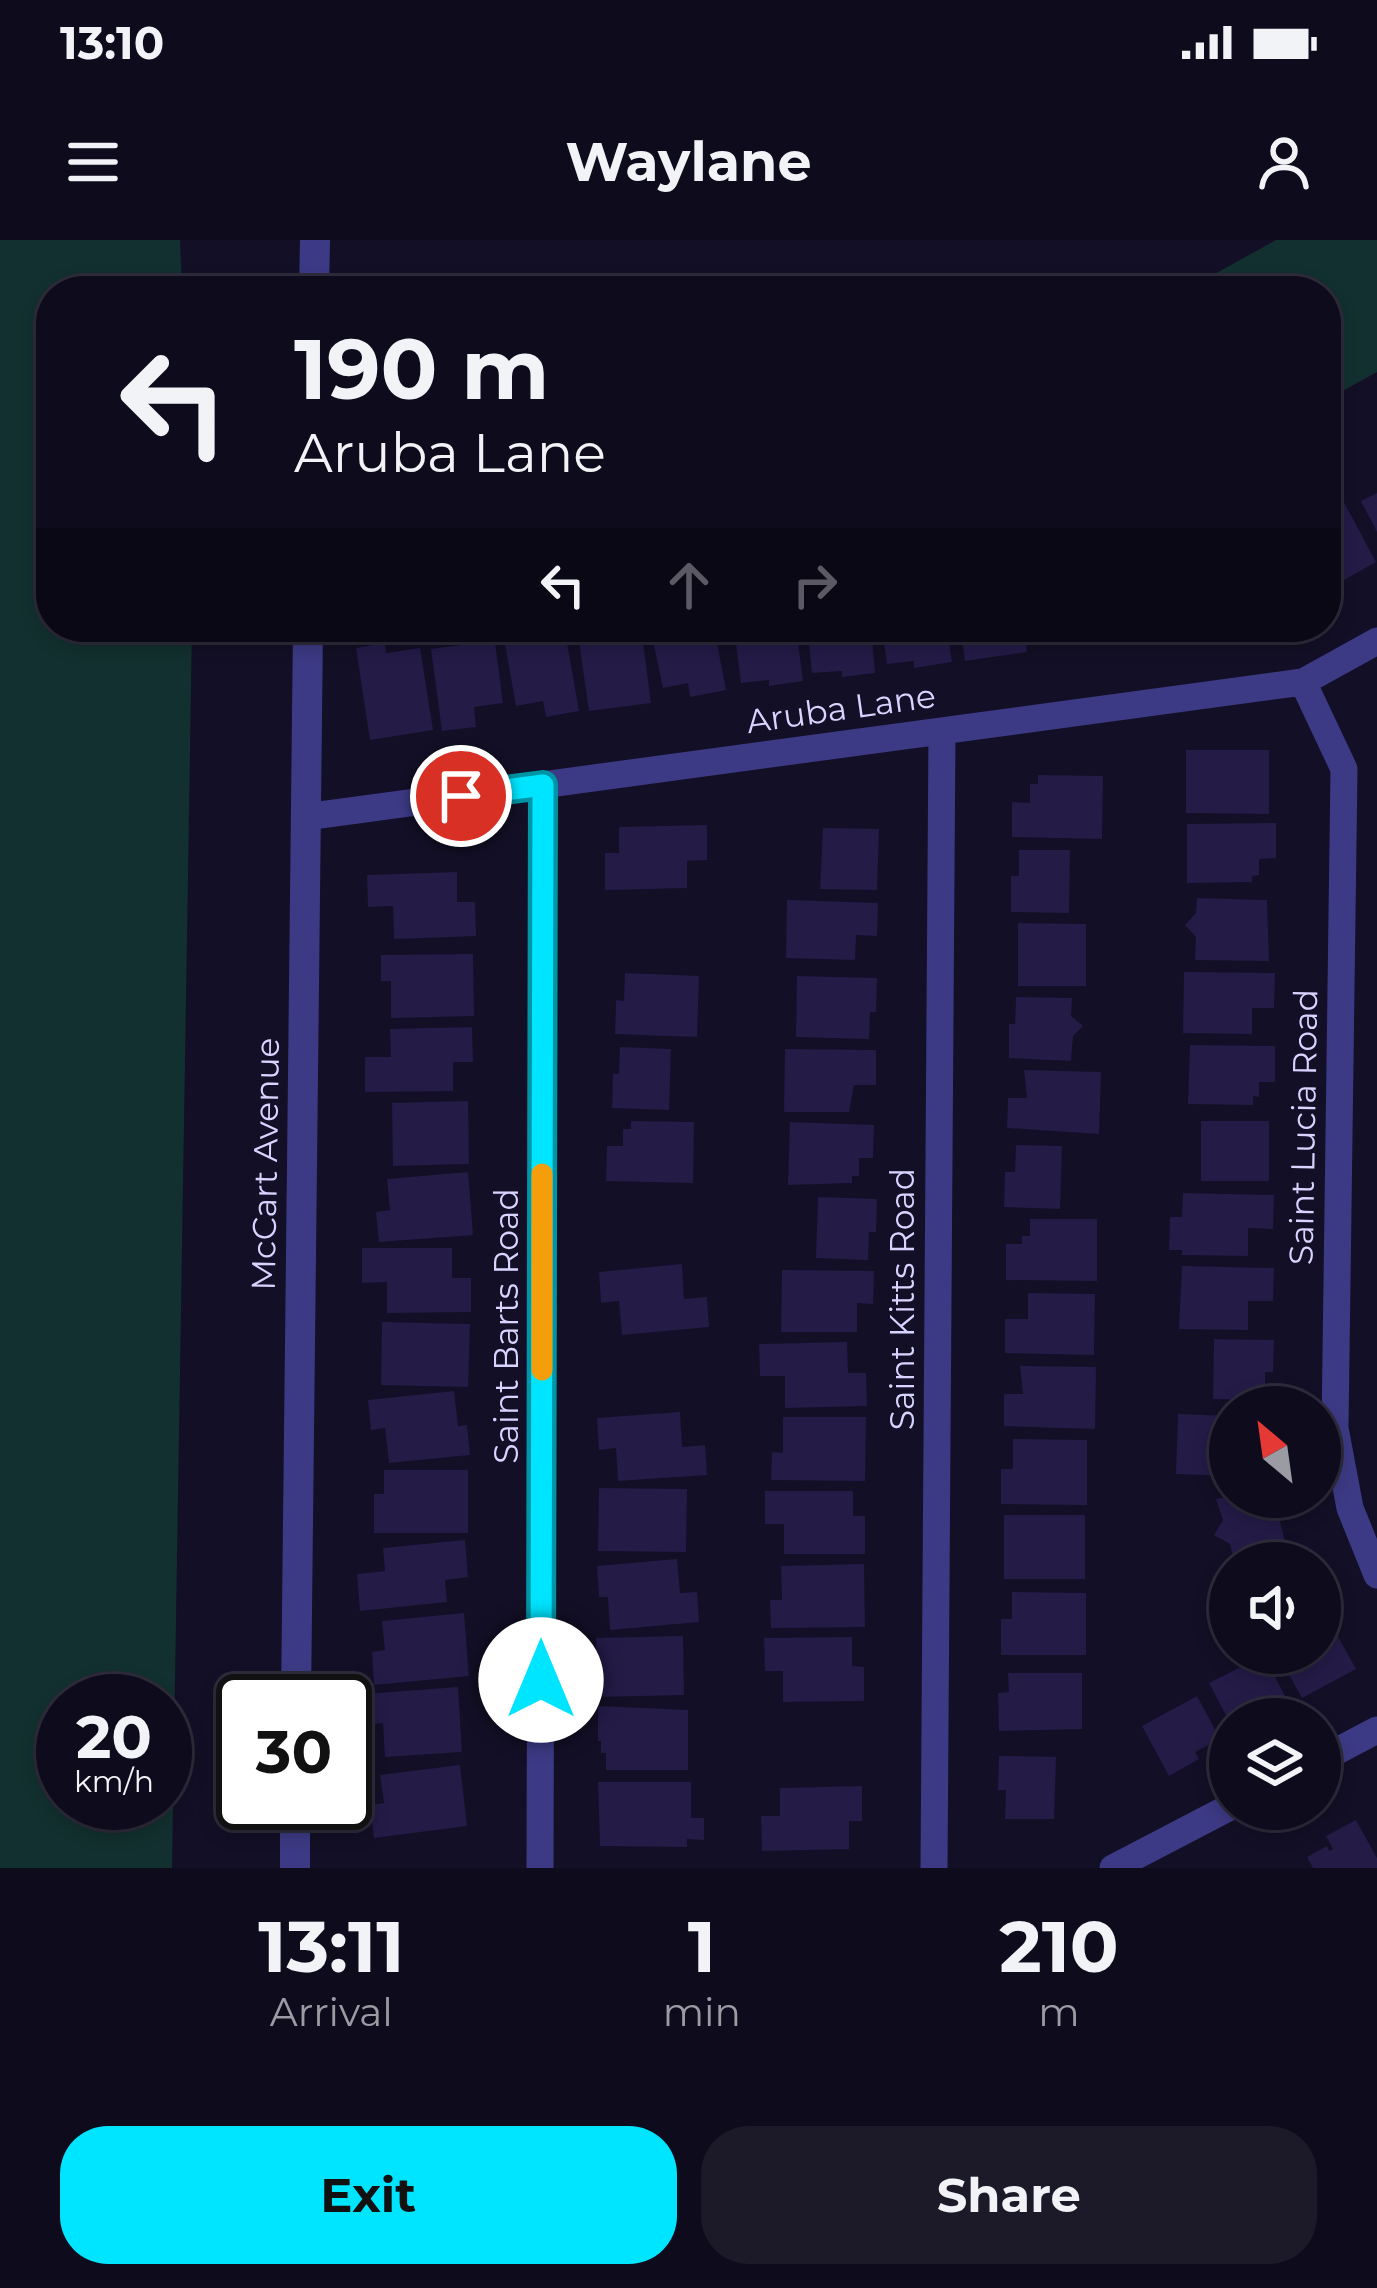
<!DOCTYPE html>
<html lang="en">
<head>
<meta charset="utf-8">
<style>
  :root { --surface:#0e0b1c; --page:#1c1929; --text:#f1f3f6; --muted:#9b9ba3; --line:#2e2b3b; --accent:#00e5ff }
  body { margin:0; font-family:Montserrat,sans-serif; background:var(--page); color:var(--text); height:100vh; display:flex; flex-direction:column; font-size:45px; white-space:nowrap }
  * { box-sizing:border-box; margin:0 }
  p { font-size:39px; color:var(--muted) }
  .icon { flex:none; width:66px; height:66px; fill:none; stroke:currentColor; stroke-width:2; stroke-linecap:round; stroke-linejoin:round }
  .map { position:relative; height:1628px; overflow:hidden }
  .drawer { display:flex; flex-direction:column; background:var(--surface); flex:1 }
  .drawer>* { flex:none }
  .guide { position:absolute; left:36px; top:36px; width:1305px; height:366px; border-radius:48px; box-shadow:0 6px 18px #0003,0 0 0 3px var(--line); background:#0e0b1c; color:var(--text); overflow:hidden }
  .needle { width:78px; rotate:331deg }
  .tools { position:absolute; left:1209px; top:1146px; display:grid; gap:24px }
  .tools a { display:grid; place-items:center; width:132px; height:132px; border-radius:50%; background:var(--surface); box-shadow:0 6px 18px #0003,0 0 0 3px var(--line); font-size:60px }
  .speed { position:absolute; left:36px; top:1434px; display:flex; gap:24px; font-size:60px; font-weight:700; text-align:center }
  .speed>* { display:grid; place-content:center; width:156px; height:156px; border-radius:50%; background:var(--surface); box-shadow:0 6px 18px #0003,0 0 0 3px var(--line); line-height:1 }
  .speed small { font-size:30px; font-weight:400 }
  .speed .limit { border:6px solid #111; border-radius:18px; background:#fff; color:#111 }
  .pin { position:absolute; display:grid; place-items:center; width:102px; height:102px; color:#fff; margin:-51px; border:6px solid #fff; border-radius:50%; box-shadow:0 3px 12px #0007 }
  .me { position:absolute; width:132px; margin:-66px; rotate:0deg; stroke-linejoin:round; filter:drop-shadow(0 0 9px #0008) }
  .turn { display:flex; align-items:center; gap:42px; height:252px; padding:0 60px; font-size:54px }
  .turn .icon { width:156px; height:156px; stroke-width:2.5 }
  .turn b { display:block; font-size:84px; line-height:102px }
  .lanes { display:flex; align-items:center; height:114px; padding:0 60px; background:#0003; justify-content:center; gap:60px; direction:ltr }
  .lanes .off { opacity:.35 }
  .eta { display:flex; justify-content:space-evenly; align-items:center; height:204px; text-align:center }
  .eta b { font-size:72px; font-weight:700; line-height:84px }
  .action { display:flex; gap:24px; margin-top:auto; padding:24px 60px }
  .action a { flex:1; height:138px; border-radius:48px; background:var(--accent); color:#111; font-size:48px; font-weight:700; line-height:138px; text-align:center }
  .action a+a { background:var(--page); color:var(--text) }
  .status { display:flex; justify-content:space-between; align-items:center; height:84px; padding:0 60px; background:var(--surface); direction:ltr }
  .status svg { height:33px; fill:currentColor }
  header { display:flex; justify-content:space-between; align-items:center; height:156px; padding:0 60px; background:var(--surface); font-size:54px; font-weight:700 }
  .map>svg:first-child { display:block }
  .green { fill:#12302f; fill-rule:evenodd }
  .building { fill:#241b47 }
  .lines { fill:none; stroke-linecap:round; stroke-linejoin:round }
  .minor { stroke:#3d3a85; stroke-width:27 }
  .tertiary { stroke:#3d3a85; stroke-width:30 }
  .route-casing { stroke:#0095a6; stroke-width:30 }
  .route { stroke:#00e5ff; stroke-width:21 }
  .slow { stroke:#f59e0b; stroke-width:21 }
  .labels { text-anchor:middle; stroke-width:12; stroke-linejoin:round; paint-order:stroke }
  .street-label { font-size:33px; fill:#d9d4ff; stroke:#130f26 }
</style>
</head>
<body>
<div class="status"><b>13:10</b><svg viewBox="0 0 49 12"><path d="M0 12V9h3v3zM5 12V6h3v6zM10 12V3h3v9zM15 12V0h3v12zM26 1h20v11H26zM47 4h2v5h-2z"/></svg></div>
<header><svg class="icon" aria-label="menu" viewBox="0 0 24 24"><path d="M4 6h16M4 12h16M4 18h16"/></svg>Waylane<svg class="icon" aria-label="person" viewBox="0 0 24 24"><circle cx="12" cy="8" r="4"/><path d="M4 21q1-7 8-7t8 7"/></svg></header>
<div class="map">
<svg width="1377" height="1628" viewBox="0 0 1377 1628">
  <rect width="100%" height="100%" fill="#130f26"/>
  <path class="green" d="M0,0H180L182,51H51V387H192L172,1628H0ZM63,1461H165V1563H63Z
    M1276,0H1377V132L1326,160V51H1184Z"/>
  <path class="building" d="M1338,251L1376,322L1337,344L1333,336L1326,340V257Z
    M1377,253V292L1361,261Z
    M458,387H493L503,463L474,467L476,487L442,491L431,409L461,405Z
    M502,387H536L538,397L565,391L579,471L546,477L543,461L516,466Z
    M641,387L651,463L589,471L577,388Z
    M650,387H714L726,450L690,457L688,443L663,448Z
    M746,387H796L803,441L769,446V440L741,443L734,388Z
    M807,387H871L875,433L842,437V431L812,433Z
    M882,387H947L952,422L914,428V421L887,424Z
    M960,387H1024L1027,412L965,421Z
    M1076,387H1113L1115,399L1078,404Z
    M1138,387H1193V390L1139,397Z
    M385,403L386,413L420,408L433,490L370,500L356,408Z
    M1186,510H1269V574L1186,573Z
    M1038,535L1103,536L1102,599L1012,597V562L1030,563V544H1038Z
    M1276,583V618L1259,619V635L1252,636V642L1187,643V584Z
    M707,585V620L687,621V648L605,650V613H619V587Z
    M823,588L879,589L877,650L820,649Z
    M1019,610H1070L1069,673L1011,672V636H1019Z
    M457,632V662H475L476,696L394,699L393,666L368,667L367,635Z
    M1197,658L1267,660L1269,721L1195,720L1196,697L1185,685L1196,673Z
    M787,660L878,663L877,696L856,695L855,720L786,718Z
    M1018,683L1086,684V746H1018Z
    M473,714L474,776L391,778V741H381V715Z
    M1184,732L1275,733L1274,768H1252V794L1183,793Z
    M625,733L699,736L697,797L615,794L616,760L624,761Z
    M797,736L877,738L876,772H870L869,799L796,797Z
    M1016,757L1072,758L1071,776L1083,786L1073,796L1071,821L1009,818V784H1015Z
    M472,787L473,822H453V851L365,852V817H391L390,789Z
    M1190,805L1275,806V842H1259V857L1253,856V865L1188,864Z
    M620,807L671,809L669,870L612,868L613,834H619Z
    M785,809L876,810V845H854L849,872H784Z
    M1024,830L1101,832L1099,894L1007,888L1008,858H1027Z
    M468,861L469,924L393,926L392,863Z
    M631,881L694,882L693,943L606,941L607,906H623V889H631Z
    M1201,881H1269V941H1201Z
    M790,882L874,885L873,918H859V936H852V943L788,945Z
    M1016,905L1062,906L1060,969L1004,967L1005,932H1015Z
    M468,932L473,995L379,1002L376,972L390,970L387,939Z
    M1183,953L1274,955L1273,989L1248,988V1016L1182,1015V1010H1169L1170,977H1182Z
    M818,957L877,959L876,992H869L868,1020L816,1018Z
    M1030,979H1097V1041L1006,1040V1004H1022V996H1030Z
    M362,1008H452V1038H471V1072L387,1073V1042L362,1043Z
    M682,1024L684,1059L707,1057L709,1087L622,1095L619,1061L601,1063L599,1032Z
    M1182,1026L1274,1028L1273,1061H1248V1090L1179,1089Z
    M782,1030L874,1031L873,1064L857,1063V1092H781Z
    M1028,1053L1095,1054L1094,1115L1005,1113V1079H1028Z
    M382,1082L470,1084L468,1147L381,1145Z
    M1214,1099L1274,1100L1273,1132H1265V1160L1213,1159Z
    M847,1102L848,1133H866L867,1166L785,1168V1136H760L759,1104Z
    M1020,1126L1096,1127L1095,1189L1004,1186V1154H1023Z
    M454,1151L458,1186L467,1185L470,1215L389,1223L385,1188L371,1190L368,1160Z
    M680,1172L682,1207L705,1205L707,1235L618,1241L616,1208L599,1210L597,1178Z
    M1178,1174L1230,1176V1236L1176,1234Z
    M783,1177H866L865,1241L771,1240L772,1212L783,1213Z
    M1013,1199L1087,1200V1265L1001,1264V1229H1013Z
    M384,1230H468V1293H374V1254H384Z
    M599,1248L687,1249L686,1312L598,1311Z
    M765,1251H853V1276H865V1314H784V1284H765Z
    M1230,1256L1280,1257L1285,1277L1279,1278L1286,1305L1233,1317L1230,1304L1214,1295L1223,1280L1216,1259Z
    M1004,1275H1085V1339H1004Z
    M465,1300L468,1337L445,1340L447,1362L360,1371L357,1334L385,1331L383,1308Z
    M677,1319L680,1353L697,1352L699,1382L610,1390L608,1357H599L597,1326Z
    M864,1324L865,1387L771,1388L770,1360H782L781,1326Z
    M1012,1352L1086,1353V1415H1001V1379H1012Z
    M1320,1364L1356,1429L1302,1458L1277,1413H1320Z
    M464,1373L469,1436L374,1445L372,1412L385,1410L382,1381Z
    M683,1396L684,1455L597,1457L596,1398Z
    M852,1397V1426L864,1427V1461L783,1462V1431H765L764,1398Z
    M1264,1415L1287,1460L1263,1472L1267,1479H1228L1209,1443Z
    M1008,1433H1082V1489L999,1491L998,1453L1009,1452Z
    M458,1447L462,1512L385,1517L383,1483L366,1485L364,1454Z
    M1197,1456L1220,1499L1195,1512L1199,1519L1169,1536L1142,1486Z
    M598,1466L688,1470V1530H606V1513H601V1501H598Z
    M999,1516L1056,1517L1054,1579H1005L1006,1550H998Z
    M460,1525L467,1586L374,1598L370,1565L384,1563L380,1535Z
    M598,1542H691V1578H704V1600L687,1599V1607L600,1606Z
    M862,1546V1581H849V1609L762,1611L761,1576H780V1548Z
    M1356,1580L1377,1618V1628H1313L1307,1617L1327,1606L1329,1611L1333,1609L1326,1596Z"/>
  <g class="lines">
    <path class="minor" d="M1303,442L1344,529L1335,1188L1350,1268L1377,1335
      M305,577L1303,442L1377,401
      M1320,1520L1377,1490
      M540,1628L543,545
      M934,1628L942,491
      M1113,1628L1230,1567"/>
    <path class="tertiary" d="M314,51L315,0
      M296,1461L308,387
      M295,1628V1563"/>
  </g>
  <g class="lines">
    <defs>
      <path id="route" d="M461,556L543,545L541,1440"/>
    </defs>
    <use href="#route" class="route-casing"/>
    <use href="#route" class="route"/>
    <path class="slow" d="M542,1130V934"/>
  </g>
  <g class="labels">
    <g class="street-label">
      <text transform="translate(841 468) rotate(-8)" y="12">Aruba Lane</text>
      <text transform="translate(1303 887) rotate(-89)" y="12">Saint Lucia Road</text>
      <text transform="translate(265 924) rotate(-89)" y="12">McCart Avenue</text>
      <text transform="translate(902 1059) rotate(-90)" y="12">Saint Kitts Road</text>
      <text transform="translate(506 1086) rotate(-90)" y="12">Saint Barts Road</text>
    </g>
  </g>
</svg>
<div class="tools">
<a><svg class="needle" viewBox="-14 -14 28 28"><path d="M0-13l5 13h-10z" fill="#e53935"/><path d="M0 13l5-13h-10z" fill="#9b9ba3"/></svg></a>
<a><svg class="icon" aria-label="sound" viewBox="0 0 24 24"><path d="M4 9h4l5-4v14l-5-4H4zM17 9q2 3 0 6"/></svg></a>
<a><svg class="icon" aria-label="layers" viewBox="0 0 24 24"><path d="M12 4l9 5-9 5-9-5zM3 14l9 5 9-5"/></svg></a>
</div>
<div class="speed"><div>20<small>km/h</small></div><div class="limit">30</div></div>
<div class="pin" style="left:461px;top:556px;background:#d93025"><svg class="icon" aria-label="arrive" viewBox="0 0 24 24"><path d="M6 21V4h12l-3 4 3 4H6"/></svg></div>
<svg class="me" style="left:541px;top:1440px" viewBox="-20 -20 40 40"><circle r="19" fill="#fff"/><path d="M0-13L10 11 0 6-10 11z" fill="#00e5ff"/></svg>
<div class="guide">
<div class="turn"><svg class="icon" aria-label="left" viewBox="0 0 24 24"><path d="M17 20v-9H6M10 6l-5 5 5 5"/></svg><div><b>190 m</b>Aruba Lane</div></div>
<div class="lanes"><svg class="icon" aria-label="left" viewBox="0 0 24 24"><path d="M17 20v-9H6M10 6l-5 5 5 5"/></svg><svg class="icon off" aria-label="ahead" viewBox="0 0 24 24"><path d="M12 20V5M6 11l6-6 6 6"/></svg><svg class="icon off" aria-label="right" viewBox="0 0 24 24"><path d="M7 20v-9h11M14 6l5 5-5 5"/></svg></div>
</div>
</div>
<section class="drawer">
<div class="eta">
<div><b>13:11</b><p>Arrival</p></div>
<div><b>1</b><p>min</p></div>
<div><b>210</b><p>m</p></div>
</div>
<div class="action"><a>Exit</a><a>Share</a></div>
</section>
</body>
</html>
